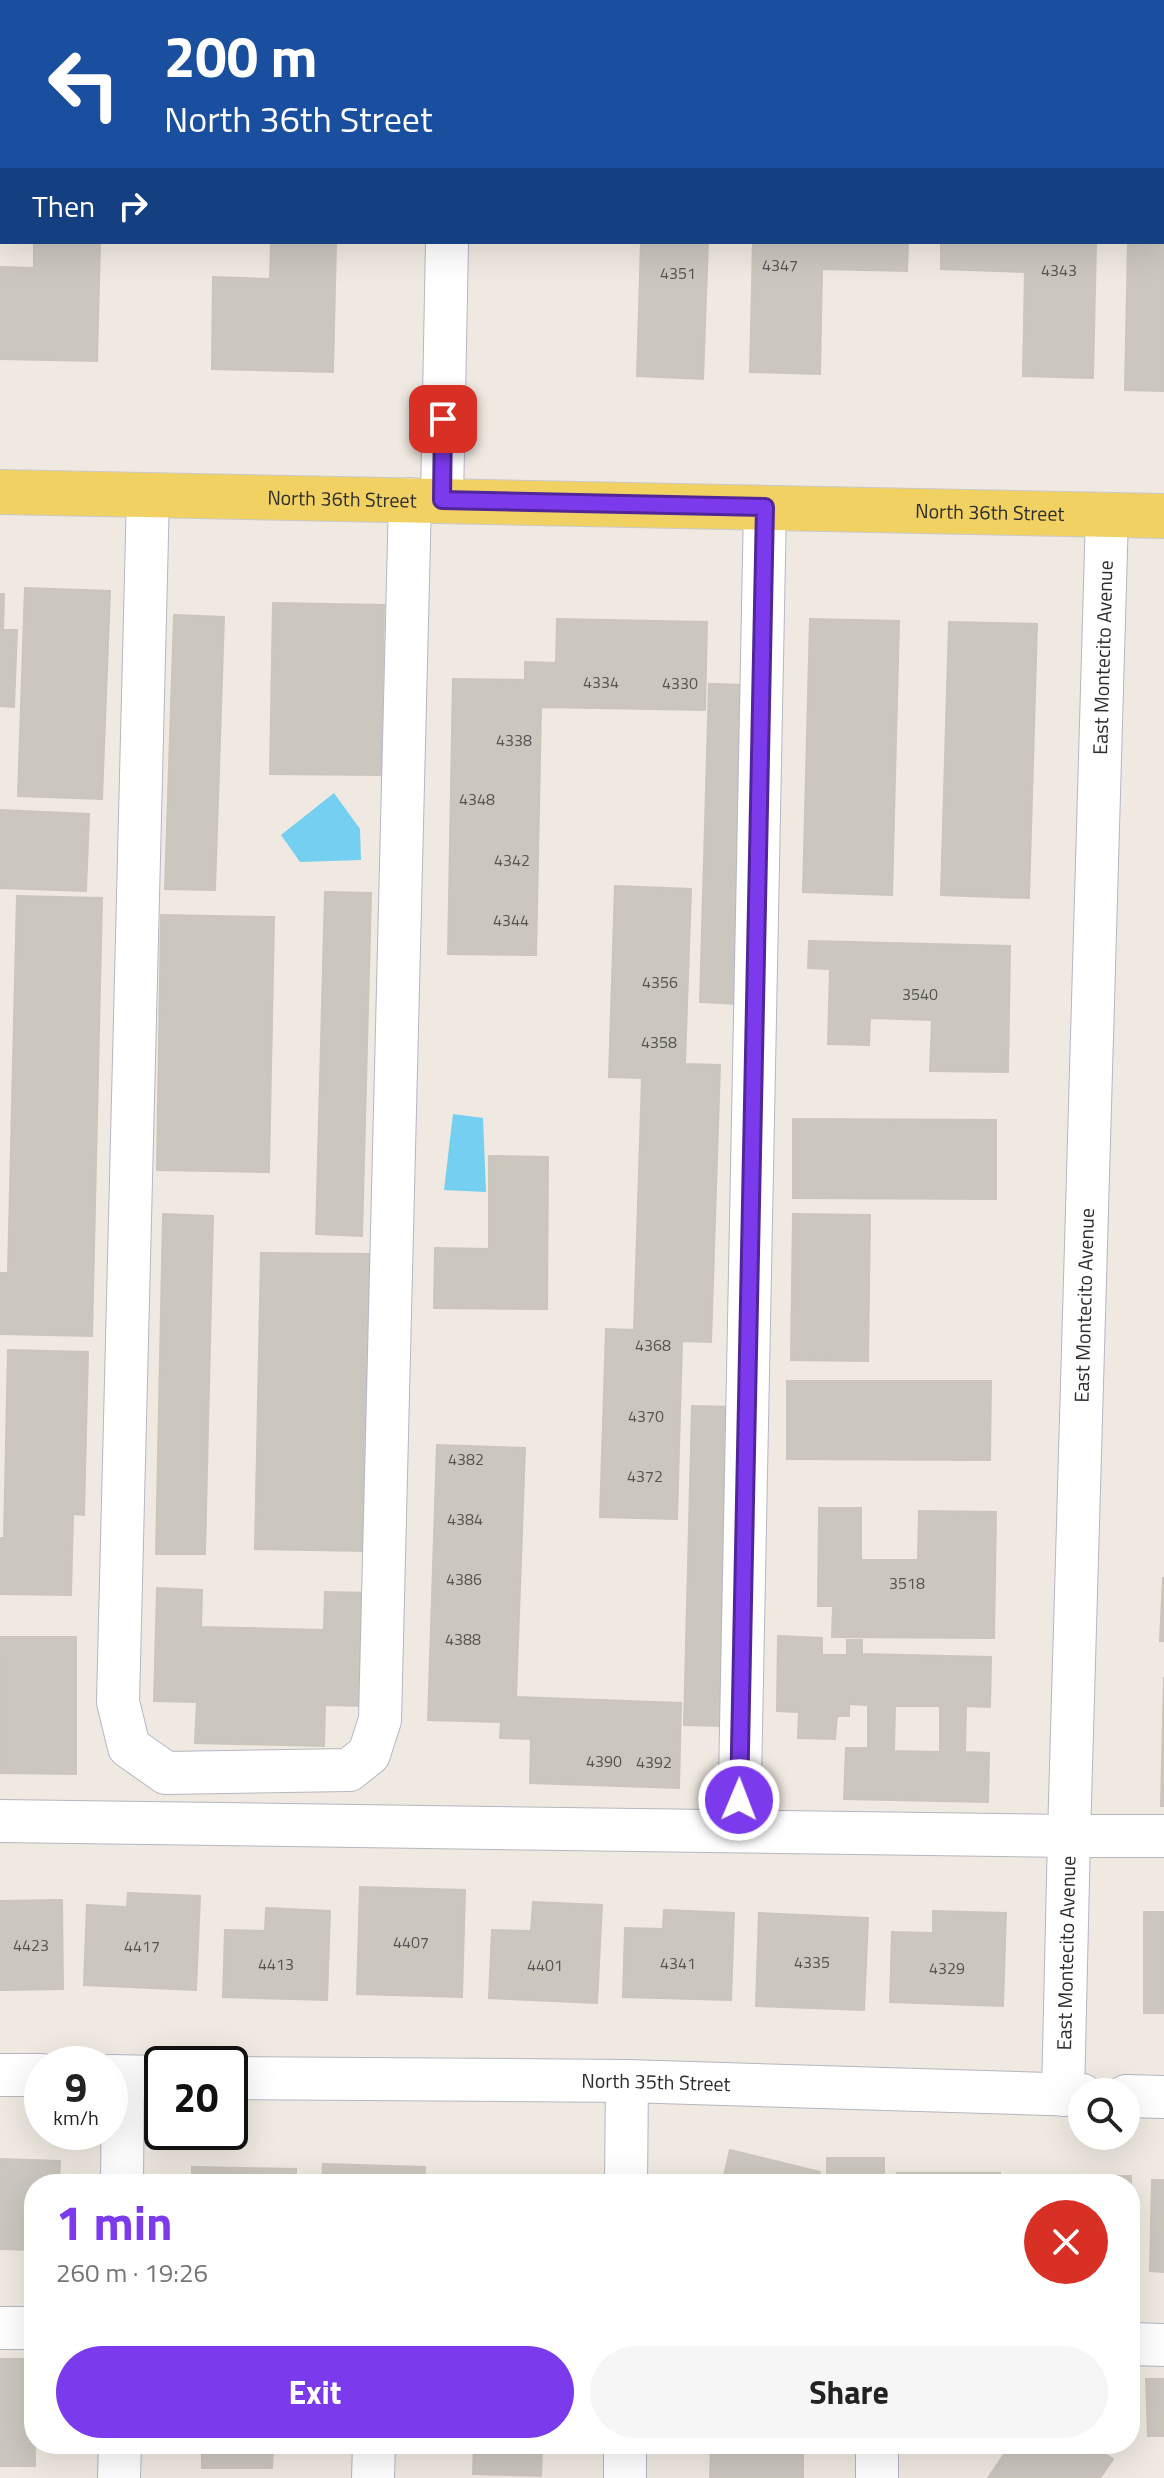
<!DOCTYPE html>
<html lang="en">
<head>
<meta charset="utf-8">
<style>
  :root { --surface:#fff; --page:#f6f6f6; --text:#222; --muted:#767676; --accent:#7c3aed }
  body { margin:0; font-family:"Titillium Web",sans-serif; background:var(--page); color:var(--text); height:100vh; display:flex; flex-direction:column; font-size:30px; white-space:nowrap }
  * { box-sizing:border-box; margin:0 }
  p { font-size:26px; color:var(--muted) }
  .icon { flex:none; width:44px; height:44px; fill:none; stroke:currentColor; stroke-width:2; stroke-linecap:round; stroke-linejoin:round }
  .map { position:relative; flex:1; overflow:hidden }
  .sheet { position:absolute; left:24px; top:2174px; width:1116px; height:280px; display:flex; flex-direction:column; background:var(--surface); border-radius:32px; box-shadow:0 8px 32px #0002 }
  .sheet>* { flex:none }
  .banner { position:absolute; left:0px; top:0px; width:1164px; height:244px; box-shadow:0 8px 32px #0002; background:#1a4fa0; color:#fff; overflow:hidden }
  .controls { position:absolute; left:1068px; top:2078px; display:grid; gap:16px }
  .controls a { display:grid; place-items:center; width:72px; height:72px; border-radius:50%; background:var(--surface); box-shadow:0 8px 32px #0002; font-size:40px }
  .speed { position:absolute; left:24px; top:2046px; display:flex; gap:16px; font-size:40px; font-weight:700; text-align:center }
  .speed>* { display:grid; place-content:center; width:104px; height:104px; border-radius:50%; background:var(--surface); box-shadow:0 8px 32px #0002; line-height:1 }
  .speed small { font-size:20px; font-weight:400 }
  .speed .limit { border:4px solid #111; border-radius:12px; background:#fff; color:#111 }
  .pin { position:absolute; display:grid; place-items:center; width:68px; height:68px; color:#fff; margin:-34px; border-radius:16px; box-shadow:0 4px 12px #0006 }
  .me { position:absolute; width:88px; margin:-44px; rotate:1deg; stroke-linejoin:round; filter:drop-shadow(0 0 6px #0008) }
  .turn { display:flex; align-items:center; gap:28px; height:168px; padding:0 32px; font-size:36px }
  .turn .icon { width:104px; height:104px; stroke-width:2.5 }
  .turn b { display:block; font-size:56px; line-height:68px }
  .then { display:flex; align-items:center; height:76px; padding:0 32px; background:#0003; gap:16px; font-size:30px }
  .round { display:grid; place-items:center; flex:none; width:84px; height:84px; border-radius:42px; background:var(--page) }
  .overview { display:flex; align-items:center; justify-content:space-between; height:136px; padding:0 32px }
  h1 { font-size:48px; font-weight:700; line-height:60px; color:var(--accent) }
  .button { display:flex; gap:16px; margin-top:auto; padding:16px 32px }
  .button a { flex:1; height:92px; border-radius:48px; background:var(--accent); color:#fff; font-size:32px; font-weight:700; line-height:92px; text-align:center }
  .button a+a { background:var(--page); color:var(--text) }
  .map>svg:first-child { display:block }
  .water { fill:#75cff0 }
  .building { fill:#cbc7bf; stroke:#cbc5ba; stroke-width:2; fill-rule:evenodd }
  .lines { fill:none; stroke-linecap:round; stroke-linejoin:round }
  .minor-casing { stroke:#b4b7c1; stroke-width:44 }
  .major-casing { stroke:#c9c9c9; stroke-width:46 }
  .minor { stroke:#fff; stroke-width:42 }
  .major { stroke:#f2d163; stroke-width:44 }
  .route-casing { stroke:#51269a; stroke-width:20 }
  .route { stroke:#7c3aed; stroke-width:14 }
  .labels { text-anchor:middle; stroke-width:6; stroke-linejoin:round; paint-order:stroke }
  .number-label { font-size:16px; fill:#555452 }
  .street-label { font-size:20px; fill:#2e2e2e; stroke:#fff }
</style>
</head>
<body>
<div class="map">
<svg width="1164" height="2478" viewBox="0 0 1164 2478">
  <rect width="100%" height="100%" fill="#efe9e1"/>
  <path class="water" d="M334,793L360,829L361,860L300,862L281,835Z
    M453,1114L483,1118L486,1192L444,1190Z"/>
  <path class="building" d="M0,0H105V2H2V230H0Z
    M219,0H341V2H219Z
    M883,0H976L978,2H884Z
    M989,0H1089L1091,2H986Z
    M1162,196H1164V391L1125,390L1128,242H1162Z
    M34,242H100L97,361L0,359V267L34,268Z
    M271,242H336L333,372L212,369L213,277L270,279Z
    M641,242H708L703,379L637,376Z
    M753,242H908L907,271L822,269L820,374L750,372Z
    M941,242H1096L1093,378L1023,376L1025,272L941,269Z
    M25,588L110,591L102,799L18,796Z
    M0,594H4L3,630H17L14,707L0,706Z
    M273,603L384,605L381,775L270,774Z
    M174,615L224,617L215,890L165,889Z
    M557,619L707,622L705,710L541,707L536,955L448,954L453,679L525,680V662L556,663Z
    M810,619L899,621L892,895L803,892Z
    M949,622L1037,624L1029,898L941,895Z
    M709,684L749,685L740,1004L700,1002Z
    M0,810L89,814L86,891L0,888Z
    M615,886L691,889L685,1064L720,1065L711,1342L682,1341L677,1519L600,1517L606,1329L634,1330L642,1078L609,1077Z
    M325,892L371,893L362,1236L316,1234Z
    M17,896L102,898L92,1336L0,1334V1273H8Z
    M161,915L274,917L269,1172L157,1170Z
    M809,941L1010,946L1008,1072L930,1071L932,1020L870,1018L869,1045L828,1044L830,969L808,968Z
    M793,1119L996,1120V1199L793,1198Z
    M489,1156L548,1157L547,1309L434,1308L435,1248L489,1249Z
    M163,1214L213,1216L205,1554H156Z
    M793,1214L870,1215L868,1361L791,1360Z
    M261,1253L371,1254L366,1551L255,1549Z
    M8,1350L88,1352L84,1515L73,1514L71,1595L0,1594V1538H4Z
    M787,1381H991L990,1460L787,1459Z
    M692,1406L732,1407L723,1726L684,1725Z
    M437,1445L525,1448L516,1697L681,1703L679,1788L530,1783L531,1739L500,1738L501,1722L428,1720Z
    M819,1508H861V1560H918L919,1511L996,1512L994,1638L832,1637L833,1606H818Z
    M1163,1578H1164V1641H1160Z
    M157,1588L202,1590L201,1627L324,1630L325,1592L370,1593L366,1706L325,1705L324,1746L195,1743L197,1702L154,1701Z
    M778,1636L822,1638V1655H847V1640H862V1654L991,1657L990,1707L966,1706L965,1752L989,1753L988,1802L844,1799L846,1748H868V1705L849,1704V1716H837L835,1739L798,1738L799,1712L777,1711ZM895,1706H940V1752L894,1751Z
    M0,1637H76V1774L1,1773Z
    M1164,1677V1806H1161Z
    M360,1887L465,1890L462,1997L357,1994Z
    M128,1893L200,1896L196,1990L84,1985L87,1905L127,1907Z
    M62,1900L63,1989L0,1990V1901Z
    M533,1902L602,1905L597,2003L489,1998L492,1930L531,1931Z
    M266,1908L330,1911L327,2000L223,1997L225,1930L265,1931Z
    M664,1910L734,1913L731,2000L623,1997L625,1928L663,1929Z
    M933,1911L1006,1913L1003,2006L890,2002L892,1932L933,1933Z
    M1144,1912H1164V2013H1144Z
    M759,1913L868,1918L864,2010L756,2006Z
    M730,2150L820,2172L817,2184H722Z
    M827,2158H884V2184H827Z
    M0,2159L60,2161L59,2184H34V2250L0,2249Z
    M323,2164L425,2167L424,2184H322Z
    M192,2167L296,2169V2184H192Z
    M897,2173H1000V2184H897Z
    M1131,2176L1132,2297H1130V2184H1022V2177Z
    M1152,2180H1164V2272L1150,2271Z
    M0,2359H34L35,2466H0Z
    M1146,2379H1164V2436H1148Z
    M202,2444H273L272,2468H202Z
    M474,2444H542L541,2476L473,2474Z
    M711,2444H803V2478H710Z
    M1011,2444H1090L1113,2459L1100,2478H988Z"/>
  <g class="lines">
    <defs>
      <g id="minor">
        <path d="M453,2V0"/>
        <path d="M1115,2V0"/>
        <path d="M1162,98H1164"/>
        <path d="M148,495L118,1702L129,1747L166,1773L349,1770L369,1754L380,1720L410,499"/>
        <path d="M442,500L447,242"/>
        <path d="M0,1821L1069,1836H1164"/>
        <path d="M739,1831L765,507"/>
        <path d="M0,2075H42"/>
        <path d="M110,2076L162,2077"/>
        <path id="s1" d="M230,2078L627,2081L1082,2095"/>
        <path id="s2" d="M1063,2095L1069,1836L1107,515"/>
        <path d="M1126,2096L1164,2097"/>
        <path d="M122,2184L123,2077"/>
        <path d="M626,2184L627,2081"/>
        <path d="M0,2328H34"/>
        <path d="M1130,2344L1164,2345"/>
        <path d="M877,2444V2478"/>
        <path d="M119,2478L120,2444"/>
        <path d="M373,2478L374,2444"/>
        <path d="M625,2478V2444"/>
      </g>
      <g id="major">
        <path id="s3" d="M0,492L1164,516"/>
      </g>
    </defs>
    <use href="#minor" class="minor-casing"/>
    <use href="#major" class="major-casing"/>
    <use href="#minor" class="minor"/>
    <use href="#major" class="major"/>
  </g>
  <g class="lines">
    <defs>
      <path id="route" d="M443,419L442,500L765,507L739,1800"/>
    </defs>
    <use href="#route" class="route-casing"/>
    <use href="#route" class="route"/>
  </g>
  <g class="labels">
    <g class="number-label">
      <text x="780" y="271">4347</text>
      <text x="1059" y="276">4343</text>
      <text x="678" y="279">4351</text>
      <text x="601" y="688">4334</text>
      <text x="680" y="689">4330</text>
      <text x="514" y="746">4338</text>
      <text x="477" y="805">4348</text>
      <text x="512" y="866">4342</text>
      <text x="511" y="926">4344</text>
      <text x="660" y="988">4356</text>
      <text x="920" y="1000">3540</text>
      <text x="659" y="1048">4358</text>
      <text x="653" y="1351">4368</text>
      <text x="646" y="1422">4370</text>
      <text x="466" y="1465">4382</text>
      <text x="645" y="1482">4372</text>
      <text x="465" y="1525">4384</text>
      <text x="464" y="1585">4386</text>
      <text x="907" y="1589">3518</text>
      <text x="463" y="1645">4388</text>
      <text x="604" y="1767">4390</text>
      <text x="654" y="1768">4392</text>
      <text x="411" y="1948">4407</text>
      <text x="31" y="1951">4423</text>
      <text x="142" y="1952">4417</text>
      <text x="812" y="1968">4335</text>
      <text x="678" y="1969">4341</text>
      <text x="276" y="1970">4413</text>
      <text x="545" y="1971">4401</text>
      <text x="947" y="1974">4329</text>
    </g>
    <g class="street-label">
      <text dy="7" stroke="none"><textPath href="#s3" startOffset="342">North 36th Street</textPath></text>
      <text dy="7" stroke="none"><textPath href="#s3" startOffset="990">North 36th Street</textPath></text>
      <text dy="7" stroke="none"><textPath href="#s2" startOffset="1438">East Montecito Avenue</textPath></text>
      <text dy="7" stroke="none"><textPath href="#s2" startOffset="790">East Montecito Avenue</textPath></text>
      <text dy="7" stroke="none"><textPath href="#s2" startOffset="142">East Montecito Avenue</textPath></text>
      <text dy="7" stroke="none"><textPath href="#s1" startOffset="426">North 35th Street</textPath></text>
    </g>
  </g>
</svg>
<div class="controls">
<a><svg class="icon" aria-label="search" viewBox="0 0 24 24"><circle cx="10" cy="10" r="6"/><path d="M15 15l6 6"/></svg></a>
</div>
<div class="speed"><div>9<small>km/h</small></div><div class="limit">20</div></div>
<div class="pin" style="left:443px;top:419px;background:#d93025"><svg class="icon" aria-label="arrive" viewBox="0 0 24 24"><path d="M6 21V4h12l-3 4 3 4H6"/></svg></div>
<svg class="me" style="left:739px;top:1800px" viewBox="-20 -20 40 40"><circle r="17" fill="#7c3aed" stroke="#fff" stroke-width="3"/><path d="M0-11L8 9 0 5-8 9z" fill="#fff"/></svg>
<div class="banner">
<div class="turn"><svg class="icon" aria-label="left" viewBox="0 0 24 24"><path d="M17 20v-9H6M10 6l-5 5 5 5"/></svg><div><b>200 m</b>North 36th Street</div></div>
<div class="then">Then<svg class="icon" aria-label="right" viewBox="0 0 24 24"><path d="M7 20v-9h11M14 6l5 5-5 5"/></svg></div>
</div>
<section class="sheet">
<div class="overview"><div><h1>1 min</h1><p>260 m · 19:26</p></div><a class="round" style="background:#d93025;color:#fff"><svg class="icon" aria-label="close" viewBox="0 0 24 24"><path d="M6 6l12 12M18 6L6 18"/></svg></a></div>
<div class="button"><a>Exit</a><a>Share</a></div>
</section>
</div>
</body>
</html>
